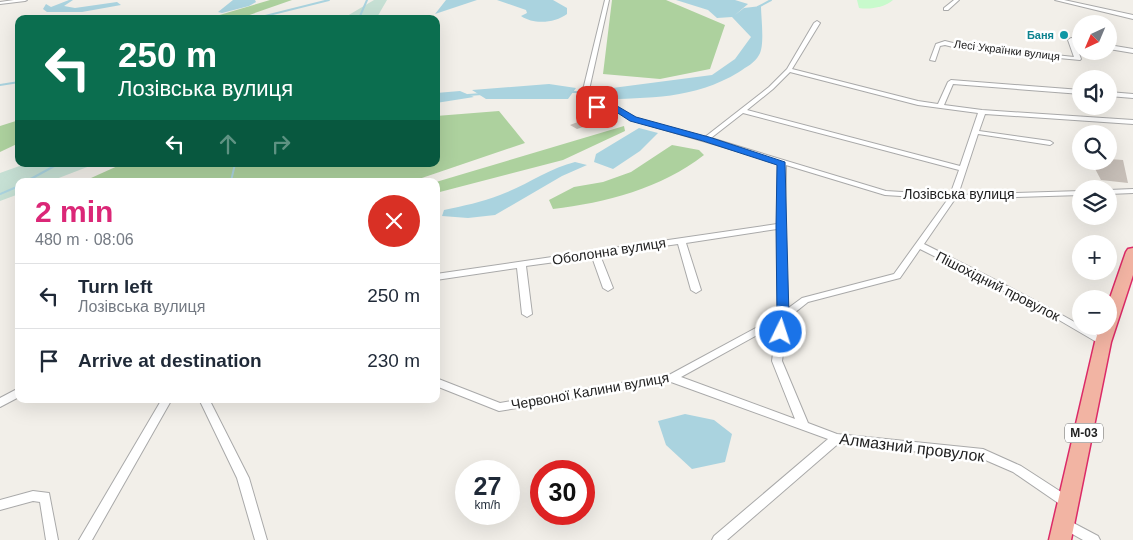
<!DOCTYPE html>
<html lang="en">
<head>
<meta charset="utf-8">
<style>
  :root { --surface:#fff; --page:#f2f2f3; --text:#1f2937; --muted:#747a83; --line:#e0e1e3; --accent:#db2777 }
  body { margin:0; font-family:Helvetica,sans-serif; background:var(--page); color:var(--text); height:100vh; display:flex; flex-direction:column; font-size:19px; white-space:nowrap }
  * { box-sizing:border-box; margin:0 }
  p { font-size:16px; color:var(--muted) }
  .icon { flex:none; width:28px; height:28px; fill:none; stroke:currentColor; stroke-width:2; stroke-linecap:round; stroke-linejoin:round }
  .map { position:relative; flex:1; overflow:hidden }
  .drawer { position:absolute; left:15px; top:178px; width:425px; height:225px; display:flex; flex-direction:column; background:var(--surface); border-radius:10px; box-shadow:0 5px 20px #0002 }
  .drawer>* { flex:none }
  .top-card { position:absolute; left:15px; top:15px; width:425px; height:152px; border-radius:10px; box-shadow:0 5px 20px #0002; background:#0b6e4f; color:#fff; overflow:hidden }
  .needle { width:32px; rotate:224deg }
  .buttons { position:absolute; left:1072px; top:15px; display:grid; gap:10px }
  .buttons a { display:grid; place-items:center; width:45px; height:45px; border-radius:50%; background:var(--surface); box-shadow:0 5px 20px #0002; font-size:25px }
  .speed { position:absolute; left:455px; top:460px; display:flex; gap:10px; font-size:25px; font-weight:700; text-align:center }
  .speed>* { display:grid; place-content:center; width:65px; height:65px; border-radius:50%; background:var(--surface); box-shadow:0 5px 20px #0002; line-height:1 }
  .speed small { font-size:12px; font-weight:400 }
  .speed .limit { border:8px solid #d22; background:#fff; color:#111 }
  .pin { position:absolute; display:grid; place-items:center; width:42px; height:42px; color:#fff; margin:-21px; border-radius:10px; box-shadow:0 2px 8px #0006 }
  .me { position:absolute; width:55px; margin:-28px; rotate:4deg; stroke-linejoin:round; filter:drop-shadow(0 0 4px #0008) }
  .turn { display:flex; align-items:center; gap:18px; height:105px; padding:0 20px; font-size:22px }
  .turn .icon { width:65px; height:65px; stroke-width:2.5 }
  .turn b { display:block; font-size:35px; line-height:42px }
  .lanes { display:flex; align-items:center; height:48px; padding:0 20px; background:#0003; justify-content:center; gap:25px; direction:ltr }
  .lanes .off { opacity:.35 }
  .round { display:grid; place-items:center; flex:none; width:52px; height:52px; border-radius:26px; background:var(--page) }
  .headline { display:flex; align-items:center; justify-content:space-between; height:85px; padding:0 20px }
  h1 { font-size:30px; font-weight:700; line-height:38px; color:var(--accent) }
  ul { padding:0; list-style:none }
  li { display:flex; align-items:center; gap:15px; height:65px; padding:0 20px; border-top:1px solid var(--line) }
  li div { flex:1 }
  li b { display:block; font-size:19px }
  li em { font-style:normal }
  .map>svg:first-child { display:block }
  .forest { fill:#add19e }
  .wetland { fill:#c6e0d4 }
  .park { fill:#c8facc }
  .water { fill:#aad3df }
  .lines { fill:none; stroke-linecap:round; stroke-linejoin:round }
  .stream { stroke:#aad3df; stroke-width:2 }
  .building { fill:#c7bfb8 }
  .minor-casing { stroke:#a9a9a9; stroke-width:2 }
  .trunk-casing { stroke:#dc2a67; stroke-width:3 }
  .minor { fill:#fff; fill-rule:evenodd }
  .trunk { fill:#f2b4a3; fill-rule:evenodd }
  .route { fill:#1a73e8; stroke:#114b97 }
  .culture-dot { fill:#0f9aa8; stroke:#fff; stroke-width:2 }
  .labels { text-anchor:middle; stroke-width:5; stroke-linejoin:round; paint-order:stroke }
  .far-culture-label { font-size:11px; font-weight:bold; fill:#0d838f; stroke:#fff; text-anchor:end }
  .far-street-label { font-size:11px; fill:#222; stroke:#fff }
  .shield { fill:#fff; stroke:#646464; stroke-width:1 }
  .shield-label { font-size:12px; font-weight:bold; fill:#222 }
  .street-label { font-size:14px; fill:#222; stroke:#fff }
  .near-street-label { font-size:16px; fill:#222; stroke:#fff }
</style>
</head>
<body>
<div class="map">
<svg width="1133" height="540" viewBox="0 0 1133 540">
  <rect width="100%" height="100%" fill="#f2efe9"/>
  <path class="forest" d="M270,0H292L238,19H206Z
    M612,0H666L725,25L710,69L660,79L603,74Z
    M499,111L525,143L413,181H95L91,178L122,164H436V116Z
    M19,120V143L0,152V126Z
    M624,126L625,131L563,160L436,193V182Z
    M672,145L699,150L704,155C662,188 605,203 553,209L549,200L574,187L603,182L631,172Z"/>
  <path class="wetland" d="M374,0H387L376,19H342Z
    M25,164H95L51,181H19V194L0,201V173Z"/>
  <path class="park" d="M857,0H893C885,7 870,10 859,8Z"/>
  <path class="water" d="M69,0H73L64,6L75,8L117,2L121,5L82,12H47L43,9L46,4L51,7Z
    M233,0H255L256,2L249,6L222,13L218,12Z
    M446,0H477L435,14Z
    M497,0H553L567,8V14C555,23 534,25 521,16L527,13L526,10Z
    M676,0H735L748,4L735,15L744,8L761,6C761,17 765,46 759,55C755,63 746,67 739,72C693,100 650,97 598,100L597,90L712,75L735,59L751,37L732,17L717,18L708,10Z
    M549,84L576,88L568,99H486L472,90Z
    M460,91L474,97L436,103V93Z
    M639,128L658,133L640,151L613,169L594,162L596,154Z
    M575,162L587,165L562,176L495,215L468,218L442,216L444,210C463,206 482,202 500,195C525,186 550,168 575,162Z
    M685,414L714,420L732,434L725,462L692,469L666,445L658,421Z"/>
  <g class="lines">
    <path class="stream" d="M758,7L771,0
      M117,19L175,16L187,19
      M253,19L329,0
      M356,19L360,16L367,0
      M0,85L19,82
      M570,92H599
      M468,95L482,94
      M27,181L58,164
      M231,181L235,164
      M0,194L19,186"/>
  </g>
  <path class="building" d="M593,116L602,121L577,129L570,125Z
    M1109,159L1123,160L1128,183L1101,180L1091,161H1109Z"/>
  <g class="lines">
    <defs>
      <path id="minor" d="M14,0H27L25,1L0,4V2Z
        M605,0H609L589,90L586,92L583,90Z
        M954,0H959L948,10H944V8Z
        M1055,0H1064L1133,15V19Z
        M817,21L820,23L792,69L918,101L938,104L948,82L951,80L1081,90V94L953,84L944,105L982,110L1133,120V124L985,114L979,131L1050,141L1053,143L1050,145L978,134L958,195L1081,191V195L955,199L924,244C986,275 1048,306 1106,340L1108,342L1106,344H1100L1047,313L920,249L900,278L808,302L788,318L782,361L808,423L837,434L983,449L1021,466L1072,499L1074,503L1072,507L1068,508L1064,507L1013,472L983,459L839,443L727,540H712L714,536L828,439L671,382L499,411L436,386V378L500,403L669,375L778,316L777,229L686,243L701,290L696,293L691,290L678,244L600,255L613,288L608,291L603,288L592,257L526,266L532,314L527,317L522,314L517,268L436,280V274L777,224L778,163L631,120L611,108L582,110L579,108L582,94L585,92L588,94L586,106L614,105L635,118L705,137L769,87L787,69L814,23ZM790,72L918,105L978,113L960,166L747,110L773,89ZM743,113L959,170L950,195L886,191L711,138ZM786,165L885,195L948,199L894,274L802,298L787,309L785,226ZM777,324L772,361L795,419L681,377Z
        M1071,38L1081,40V44L1075,42L1081,59L1080,60L961,49L945,45L940,46L935,61L930,60L936,44L945,41L961,45L1074,57L1068,40Z
        M1109,45L1133,49V53L1109,49Z
        M1109,92L1133,94V98L1109,96Z
        M1133,189V193L1109,194V190Z
        M19,388V397L0,407V398Z
        M162,399H172L92,540H79Z
        M199,399H209L249,478L267,540H255L237,478Z
        M33,491L49,493L58,540H46L40,502L33,501L0,510V500Z
        M1064,518L1098,536L1100,540H1083L1060,527L1058,523L1060,519Z"/>
      <path id="trunk" d="M1133,248V275L1111,342L1071,540H1049L1095,342L1100,326H1109V301L1126,252L1128,249Z"/>
    </defs>
    <use href="#minor" class="minor-casing"/>
    <use href="#trunk" class="trunk-casing"/>
    <use href="#minor" class="minor"/>
    <use href="#trunk" class="trunk"/>
  </g>
  <path class="route" d="M612,103L636,117L709,137L785,162L789,317L786,335L781,336L775,332L777,317L776,226L777,165L703,141L630,121L610,108L597,109L593,107L597,104Z"/>
  <circle class="culture-dot" cx="1064" cy="35" r="5"/>
  <g class="labels">
    <g class="far-culture-label">
      <text x="1054" y="39">Баня</text>
    </g>
    <g class="far-street-label">
      <text transform="translate(1007 50) rotate(7)" y="4">Лесі Українки вулиця</text>
    </g>
    <rect class="shield" x="1065" y="423.5" width="38" height="19" rx="4"/>
    <g class="shield-label">
      <text x="1084" y="437">М-03</text>
    </g>
    <g class="street-label">
      <text x="959" y="199">Лозівська вулиця</text>
      <text transform="translate(609 251) rotate(-9)" y="5">Оболонна вулиця</text>
      <text transform="translate(998 286) rotate(27)" y="5">Пішохідний провулок</text>
      <text transform="translate(590 391) rotate(-10)" y="5">Червоної Калини вулиця</text>
    </g>
    <g class="near-street-label">
      <text transform="translate(912 447) rotate(7)" y="6">Алмазний провулок</text>
    </g>
  </g>
</svg>
<div class="buttons">
<a><svg class="needle" viewBox="-14 -14 28 28"><path d="M0-13l5 13h-10z" fill="#e53935"/><path d="M0 13l5-13h-10z" fill="#747a83"/></svg></a>
<a><svg class="icon" aria-label="sound" viewBox="0 0 24 24"><path d="M4 9h4l5-4v14l-5-4H4zM17 9q2 3 0 6"/></svg></a>
<a><svg class="icon" aria-label="search" viewBox="0 0 24 24"><circle cx="10" cy="10" r="6"/><path d="M15 15l6 6"/></svg></a>
<a><svg class="icon" aria-label="layers" viewBox="0 0 24 24"><path d="M12 4l9 5-9 5-9-5zM3 14l9 5 9-5"/></svg></a>
<a>+</a>
<a>−</a>
</div>
<div class="speed"><div>27<small>km/h</small></div><div class="limit">30</div></div>
<div class="pin" style="left:597px;top:107px;background:#d93025"><svg class="icon" aria-label="arrive" viewBox="0 0 24 24"><path d="M6 21V4h12l-3 4 3 4H6"/></svg></div>
<svg class="me" style="left:781px;top:332px" viewBox="-20 -20 40 40"><circle r="17" fill="#1a73e8" stroke="#fff" stroke-width="3"/><path d="M0-11L8 9 0 5-8 9z" fill="#fff"/></svg>
<div class="top-card">
<div class="turn"><svg class="icon" aria-label="left" viewBox="0 0 24 24"><path d="M17 20v-9H6M10 6l-5 5 5 5"/></svg><div><b>250 m</b>Лозівська вулиця</div></div>
<div class="lanes"><svg class="icon" aria-label="left" viewBox="0 0 24 24"><path d="M17 20v-9H6M10 6l-5 5 5 5"/></svg><svg class="icon off" aria-label="ahead" viewBox="0 0 24 24"><path d="M12 20V5M6 11l6-6 6 6"/></svg><svg class="icon off" aria-label="right" viewBox="0 0 24 24"><path d="M7 20v-9h11M14 6l5 5-5 5"/></svg></div>
</div>
<section class="drawer">
<div class="headline"><div><h1>2 min</h1><p>480 m · 08:06</p></div><a class="round" style="background:#d93025;color:#fff"><svg class="icon" aria-label="close" viewBox="0 0 24 24"><path d="M6 6l12 12M18 6L6 18"/></svg></a></div>
<ul>
<li><svg class="icon" aria-label="left" viewBox="0 0 24 24"><path d="M17 20v-9H6M10 6l-5 5 5 5"/></svg><div><b>Turn left</b><p>Лозівська вулиця</p></div><em>250 m</em></li>
<li><svg class="icon" aria-label="arrive" viewBox="0 0 24 24"><path d="M6 21V4h12l-3 4 3 4H6"/></svg><div><b>Arrive at destination</b></div><em>230 m</em></li>
</ul>
</section>
</div>
</body>
</html>
